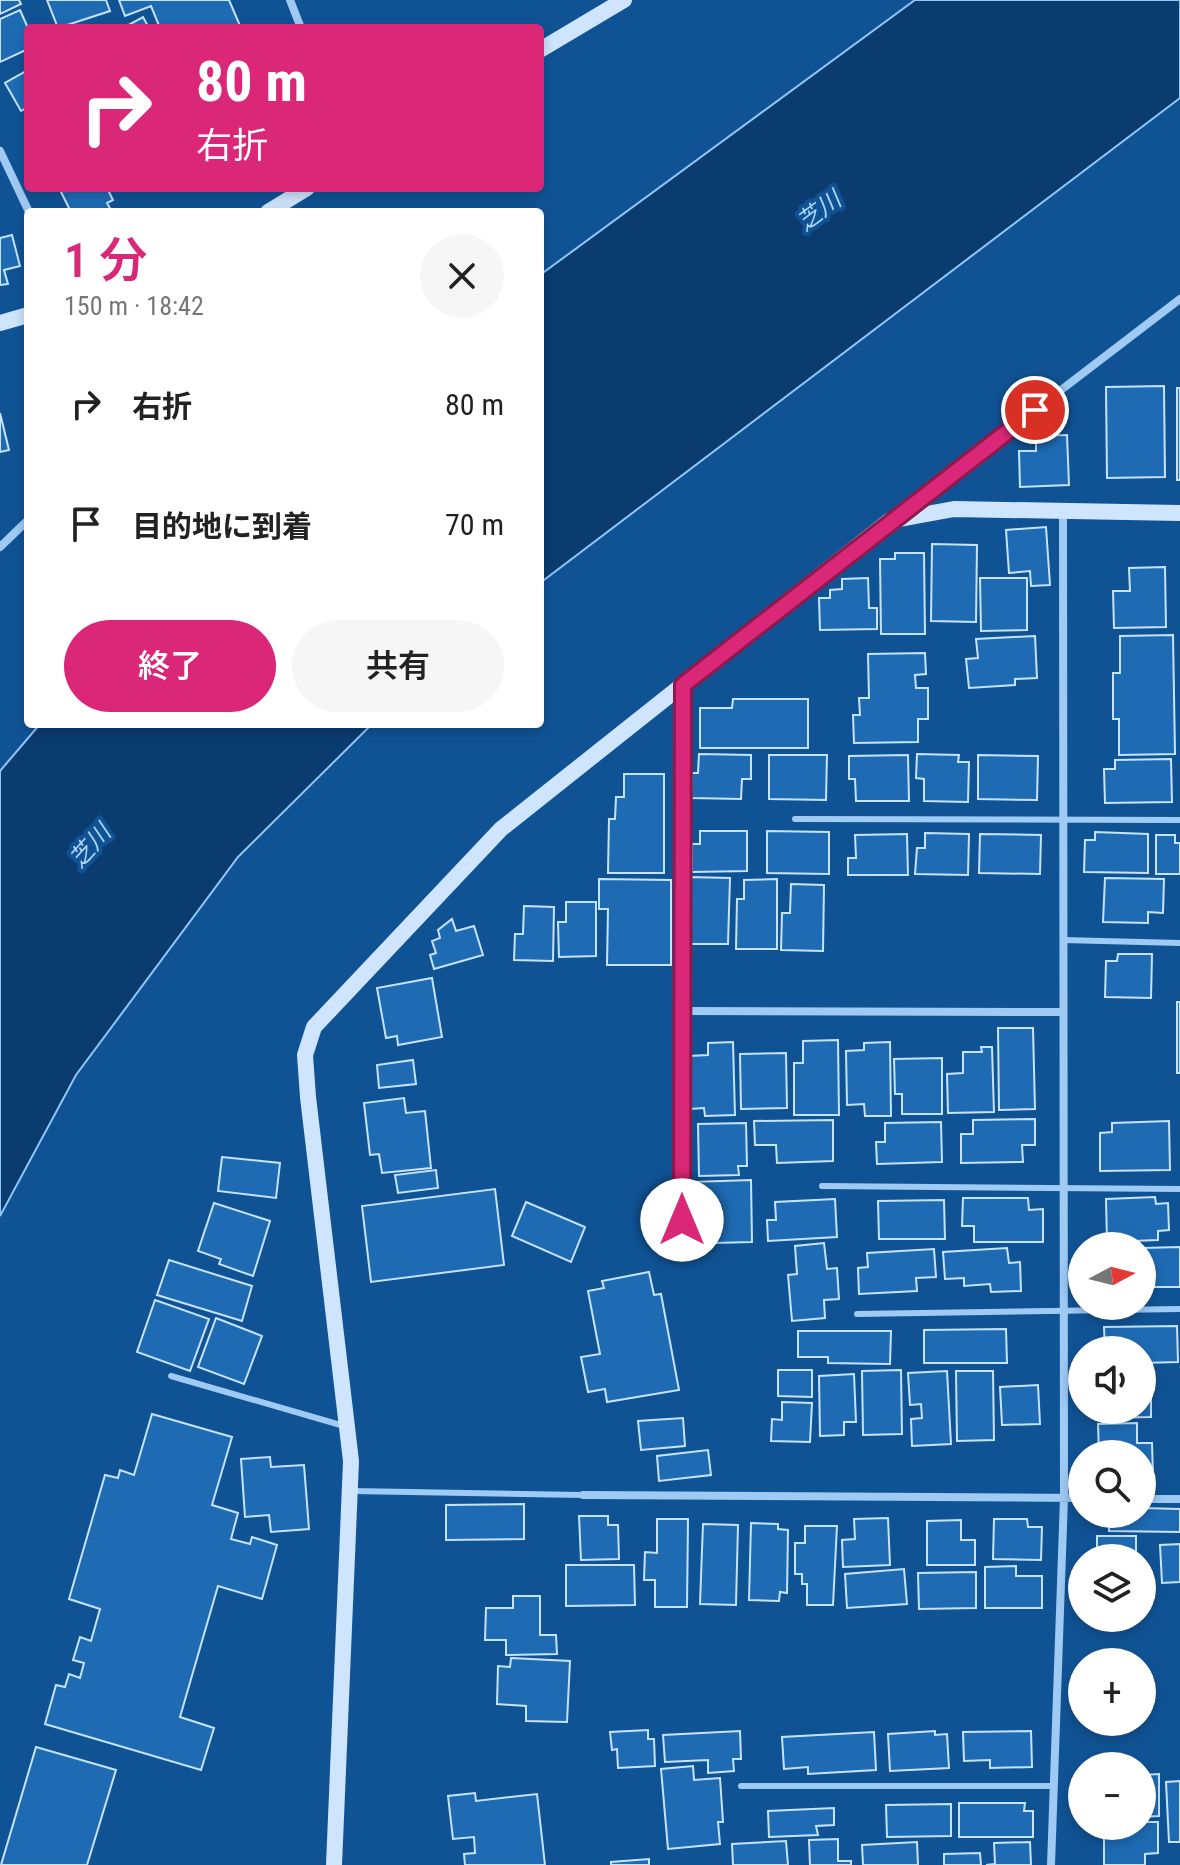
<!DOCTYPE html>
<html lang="ja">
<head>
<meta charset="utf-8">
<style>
  :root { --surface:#fff; --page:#f6f6f6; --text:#222; --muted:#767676; --accent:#db2777 }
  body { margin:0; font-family:"Roboto Condensed","Noto Sans JP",sans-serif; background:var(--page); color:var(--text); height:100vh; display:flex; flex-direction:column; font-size:30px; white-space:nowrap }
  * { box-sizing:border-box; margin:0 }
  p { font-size:26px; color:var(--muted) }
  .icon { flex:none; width:44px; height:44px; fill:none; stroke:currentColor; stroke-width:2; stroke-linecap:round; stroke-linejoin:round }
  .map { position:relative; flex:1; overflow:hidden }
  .panel { position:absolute; left:24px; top:208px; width:520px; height:520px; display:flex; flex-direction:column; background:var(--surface); border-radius:8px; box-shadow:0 4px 12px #0003 }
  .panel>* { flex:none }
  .guide { position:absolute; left:24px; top:24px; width:520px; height:168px; border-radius:8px; box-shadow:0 4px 12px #0003; background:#db2777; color:#fff; overflow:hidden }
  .needle { width:52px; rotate:83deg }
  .buttons { position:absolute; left:1068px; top:1232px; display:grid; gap:16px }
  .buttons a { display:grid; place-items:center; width:88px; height:88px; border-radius:50%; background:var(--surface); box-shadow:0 4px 12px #0003; font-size:40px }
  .pin { position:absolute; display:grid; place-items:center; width:68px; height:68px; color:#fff; margin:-34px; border:4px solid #fff; border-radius:50%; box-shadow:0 2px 8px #0007 }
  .me { position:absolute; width:88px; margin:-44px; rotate:0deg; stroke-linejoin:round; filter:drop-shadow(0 0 6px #0008) }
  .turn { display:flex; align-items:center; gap:28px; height:168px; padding:0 40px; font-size:36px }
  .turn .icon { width:104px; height:104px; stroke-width:2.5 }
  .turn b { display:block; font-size:56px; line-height:68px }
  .round { display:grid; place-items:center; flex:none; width:84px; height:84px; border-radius:42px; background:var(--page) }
  .headline { display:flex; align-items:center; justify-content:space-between; height:136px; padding:0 40px }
  h1 { font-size:48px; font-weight:600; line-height:60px; color:var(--accent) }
  .cta { display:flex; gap:16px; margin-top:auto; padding:16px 40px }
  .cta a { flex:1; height:92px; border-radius:48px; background:var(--accent); color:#fff; font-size:32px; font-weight:600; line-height:92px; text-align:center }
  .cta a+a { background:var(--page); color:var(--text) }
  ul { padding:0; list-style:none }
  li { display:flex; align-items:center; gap:24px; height:120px; padding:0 40px }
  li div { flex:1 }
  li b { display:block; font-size:30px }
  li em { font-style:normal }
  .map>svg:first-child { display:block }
  .water { fill:#0a3c70; stroke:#90c7f7; stroke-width:2 }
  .building { fill:#1e6bb4; stroke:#c6e3fe; stroke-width:2 }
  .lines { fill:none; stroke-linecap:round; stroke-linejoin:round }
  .lane { stroke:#9ecaf4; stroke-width:6 }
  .street { stroke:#9ecaf4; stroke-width:8 }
  .secondary { stroke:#cee5fd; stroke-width:16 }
  .route-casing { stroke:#8e194d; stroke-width:20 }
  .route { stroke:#db2777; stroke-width:14 }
  .labels { text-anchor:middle; stroke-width:8; stroke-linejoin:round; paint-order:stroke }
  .water-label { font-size:24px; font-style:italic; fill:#abd4fa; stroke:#105395 }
</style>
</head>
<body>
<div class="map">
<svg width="1180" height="1865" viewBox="0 0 1180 1865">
  <rect width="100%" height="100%" fill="#105395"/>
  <path class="water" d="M915,0H1180V98L540,583V275Z
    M40,724H372L238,857L76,1075L0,1216V771Z"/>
  <path class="building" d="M0,0H19L21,4L0,14Z
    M47,0H106L110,11L58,28Z
    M119,0H229L241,28H160L151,6L125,16Z
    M20,10L28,28V49L0,62V19Z
    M143,17L149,28H123Z
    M28,70V107L21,111L5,83Z
    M59,188H107L113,200L107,203L112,212H71Z
    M12,235L20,266L4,270L8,284L0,285V238Z
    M1164,386L1165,477L1107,478L1106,387Z
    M1177,388H1180V480H1177Z
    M0,413L9,450L0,452Z
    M1067,435L1069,485L1020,487L1019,451H1036V436Z
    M1046,527L1050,585L1031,586L1030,571L1009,573L1006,530Z
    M932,544L977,545L976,622L931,621Z
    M895,553H924L925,634H881L880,559H895Z
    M1165,567L1166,627L1114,628L1113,591H1130L1129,568Z
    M868,578L869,608H877V629L820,630L819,598H830V590L842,589V579Z
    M980,578H1027V630L981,631Z
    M1173,635L1175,754L1119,755V719H1113V673H1120V636Z
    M1035,636L1037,678L1015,679V685L969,688L966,659L978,658L976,639Z
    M925,653L926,674L915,675L916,688H928V719H918V742L854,743L853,715H860L859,698H869L868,654Z
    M733,699H808V748H700V708H732Z
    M699,754L751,755V779H742L741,799L691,798L692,773H698Z
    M917,754L959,755L958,762H969L968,802L924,801V779L916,778Z
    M769,755H827L826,800L769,799Z
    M908,755L909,801H856L855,779H849V756Z
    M978,755L1038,756L1037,800L978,799Z
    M1171,759L1172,802L1105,803L1104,769H1115V760Z
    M624,774H664V873H608L609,819H615L616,797H624Z
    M700,831H747V871L692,872V844H700Z
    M767,831L829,832V874L767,873Z
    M1095,832L1148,834V873L1084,872L1085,840H1095Z
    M925,833L969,834L968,875L915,874L917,848H925Z
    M907,834L908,875H848V858H856L855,835Z
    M980,834L1041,835L1040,874L979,873Z
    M1156,835H1175V843H1180V874H1156Z
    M690,877L730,878L728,944H689Z
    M1105,878L1164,879L1163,913L1148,912V923L1103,922Z
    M599,879L671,880V965H607L608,909H599Z
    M777,879V949H736L737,899H744V880Z
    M791,884L824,885L823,951L781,950L782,913H790Z
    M566,902H596V956L559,957L558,922H566Z
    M524,906L554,907L553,961L514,960L515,934H523Z
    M452,919L456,931L474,926L483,955L434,969L430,955L436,953L432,941L440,938L438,930Z
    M1118,954H1152L1151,998L1105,997L1106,961H1117Z
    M432,978L442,1037L398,1045L397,1036L386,1038L377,988Z
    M1177,1002H1180V1073H1177Z
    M998,1028H1033L1035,1109L999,1110Z
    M838,1040L839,1115H794V1063H803V1041Z
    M733,1042L735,1115L705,1116L704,1108L690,1109L688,1056L708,1055V1043Z
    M890,1042L891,1116H865L864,1104L847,1105L846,1051L864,1050V1043Z
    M981,1047H992L994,1112L948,1113L947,1074L963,1073V1052H982Z
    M786,1053L787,1108L741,1109L740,1054Z
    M942,1058V1114H902V1094H895L894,1059Z
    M413,1060L416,1084L379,1088L377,1065Z
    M404,1098L406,1113L425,1111L431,1168L382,1173L379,1154L370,1155L364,1103Z
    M1035,1119V1145H1022L1023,1162L961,1163V1134H973V1120Z
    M833,1120V1161L777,1163L776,1145H755L754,1121Z
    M1169,1121L1170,1170L1100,1171V1133L1112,1132V1123Z
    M941,1122L942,1162L877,1164L876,1142H885V1123Z
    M746,1123L747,1166H738L739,1175L699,1176L698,1124Z
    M222,1157L280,1163L276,1198L218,1191Z
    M436,1170L438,1188L398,1193L395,1175Z
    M751,1180L752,1242L714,1243V1219L694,1220L692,1182Z
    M495,1189L504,1265L371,1282L362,1206Z
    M1155,1197L1156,1204L1168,1203L1169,1230L1158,1231V1240L1107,1242L1106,1199Z
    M963,1198H1028L1029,1210L1043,1209V1242H974V1226H962Z
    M835,1199L837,1237L768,1241L767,1220H776L775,1202Z
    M944,1200L945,1239H879L878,1201Z
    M526,1202L585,1227L571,1262L512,1236Z
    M214,1203L270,1221L253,1276L219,1264L221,1259L198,1251Z
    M824,1243L827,1269L837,1268L839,1299L824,1300L825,1318L792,1321L788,1275L797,1274L795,1246Z
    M1180,1247V1287H1142V1248Z
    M1007,1248L1009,1263L1020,1262L1021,1291L991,1292L990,1284L964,1286V1278L945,1279L943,1252Z
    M934,1249L936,1277L916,1278L917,1291L859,1294L858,1268L868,1267L867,1253Z
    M169,1260L252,1286L242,1321L157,1295Z
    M649,1272L654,1295L661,1294L679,1390L607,1402L605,1389L588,1392L581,1357L600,1354L588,1291L604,1288L602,1281Z
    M155,1300L209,1319L190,1371L137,1352Z
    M216,1318L262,1336L244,1384L198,1367Z
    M1177,1326L1178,1362L1142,1363V1350H1105L1104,1327Z
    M1006,1329L1007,1363H924V1330Z
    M798,1331H891L890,1364L828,1363V1357H798Z
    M1142,1369H1151V1417L1101,1418V1410H1142Z
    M778,1370H812V1397L778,1396Z
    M901,1370L902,1434L863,1435L862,1371Z
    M947,1371L951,1444L912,1446L911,1419L922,1418L921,1404L910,1405L908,1373Z
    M956,1371H993L994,1440L957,1441Z
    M854,1374L856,1422H844V1435L820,1436L819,1376Z
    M1038,1385L1040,1424L1002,1425L1000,1387Z
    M782,1402L812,1403L810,1442L771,1441L772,1419L782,1420Z
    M152,1414L232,1437L212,1505L238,1513L231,1539L250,1544L252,1537L277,1545L262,1599L218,1586L180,1717L214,1728L201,1770L45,1724L56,1685L65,1687L69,1674L80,1678L84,1663L73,1660L80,1637L91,1641L100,1609L69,1599L105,1475L118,1478L120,1470L134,1475Z
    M683,1418L685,1446L641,1450L638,1421Z
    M1137,1423V1443H1152L1153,1475H1142V1454H1099L1098,1424Z
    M708,1450L711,1475L659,1481L657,1456Z
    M270,1457L271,1467L304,1465L309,1529L271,1532L269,1515L245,1517L241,1459Z
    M524,1504V1539L446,1540V1505Z
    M1142,1508L1180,1509V1532L1109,1531V1514H1142Z
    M579,1516H608V1525H618L619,1559L581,1560Z
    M888,1518L890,1565L843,1567L842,1540L855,1539L854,1519Z
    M657,1519H688L687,1607H655V1580H644L645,1552L657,1553Z
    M994,1519H1027L1028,1527H1042L1041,1560L993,1559Z
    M961,1520V1540H975V1565H927V1521Z
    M751,1523L778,1524V1529L788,1530L787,1593L780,1592L779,1601L749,1600Z
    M703,1524L738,1525L736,1605L700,1604Z
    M805,1526H837L833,1605H807V1584H802V1574H795V1543H805Z
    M1097,1536H1136V1558H1097Z
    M1180,1544V1582L1162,1583L1160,1545Z
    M566,1565H634L635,1605L566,1606Z
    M1016,1566V1576H1042V1608H985V1567Z
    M904,1569L907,1604L847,1608L845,1574Z
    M976,1572V1608L919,1609L918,1573Z
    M513,1596H540V1635H556L557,1654L506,1655V1640H485L486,1608H513Z
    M511,1658L570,1661L567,1722L526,1721V1706L497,1704L498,1666L510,1667Z
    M648,1730V1739H654L655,1766L618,1768L617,1749L612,1750L610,1732Z
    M740,1731L741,1759H733L734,1771L708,1773V1760L665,1762L663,1735Z
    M935,1731V1735L947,1734L949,1768L890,1771L888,1734Z
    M1031,1731L1032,1767L990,1768V1760L964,1761L963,1732Z
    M874,1732L876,1770L808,1774V1767L784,1769L782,1737Z
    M36,1747L116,1770L87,1865H1Z
    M693,1766L694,1780L720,1778L723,1822H718L720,1844L668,1849L661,1769Z
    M1159,1774V1816L1142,1817V1775Z
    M1180,1781V1842H1169L1166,1782Z
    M475,1793L476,1801L537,1794L545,1865H465L464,1854L475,1853L474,1837L453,1839L448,1796Z
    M959,1803H1025L1024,1811H1033V1837H959Z
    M951,1804V1836L887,1837L886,1805Z
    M834,1808V1825L816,1826L818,1835L769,1837L768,1811Z
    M1142,1822H1158V1853L1145,1854V1865H1104V1826H1142Z
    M838,1839V1861H851V1865H810L809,1840Z
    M786,1841L788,1865H733L732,1844Z
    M917,1842L918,1865H863L862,1845Z
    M1030,1842L1031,1865H986L995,1864L994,1843Z
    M980,1853L981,1865H944V1854Z
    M649,1859V1865H611V1862Z"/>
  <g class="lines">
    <path class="lane" d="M795,819L1180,820
      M1063,940L1180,943
      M822,1186L1180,1189
      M682,1220L683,687
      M857,1314L1180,1309
      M171,1376L344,1426
      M351,1491L583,1495
      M741,1786H1053"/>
    <path class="street" d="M290,0L301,28
      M0,151L29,212
      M895,517L1180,299
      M0,547L28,520
      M684,1011L1063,1012
      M583,1495L1082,1498
      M1142,1499H1180
      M1051,1865L1064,1498L1063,512"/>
    <path class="secondary" d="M540,50L624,0
      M268,212L307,188
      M0,323L28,315
      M334,1865L351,1461L308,1097L305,1055L314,1027L501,829L889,521L954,509L1180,513"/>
  </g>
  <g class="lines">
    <defs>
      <path id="route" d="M682,1220L683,685L1035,410"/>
    </defs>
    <use href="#route" class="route-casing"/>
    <use href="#route" class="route"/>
  </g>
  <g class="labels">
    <g class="water-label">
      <text transform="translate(819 211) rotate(-37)" y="8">芝川</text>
      <text transform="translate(90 846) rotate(-48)" y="8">芝川</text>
    </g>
  </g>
</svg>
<div class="buttons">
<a><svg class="needle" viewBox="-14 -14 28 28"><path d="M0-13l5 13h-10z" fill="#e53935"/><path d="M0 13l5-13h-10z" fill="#767676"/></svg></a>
<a><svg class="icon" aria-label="sound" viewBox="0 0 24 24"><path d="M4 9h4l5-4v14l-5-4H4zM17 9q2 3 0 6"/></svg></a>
<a><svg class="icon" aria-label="search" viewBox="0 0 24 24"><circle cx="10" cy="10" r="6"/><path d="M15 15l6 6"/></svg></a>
<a><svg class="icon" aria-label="layers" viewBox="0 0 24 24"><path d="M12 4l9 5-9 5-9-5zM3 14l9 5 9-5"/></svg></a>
<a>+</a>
<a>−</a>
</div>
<div class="pin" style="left:1035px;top:410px;background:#d93025"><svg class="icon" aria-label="arrive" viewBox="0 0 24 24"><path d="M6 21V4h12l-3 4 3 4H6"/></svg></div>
<svg class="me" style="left:682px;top:1220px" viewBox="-20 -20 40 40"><circle r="19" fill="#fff"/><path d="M0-13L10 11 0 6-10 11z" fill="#db2777"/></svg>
<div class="guide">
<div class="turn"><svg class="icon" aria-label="right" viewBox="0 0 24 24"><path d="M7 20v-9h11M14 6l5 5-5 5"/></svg><div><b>80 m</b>右折</div></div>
</div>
<section class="panel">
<div class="headline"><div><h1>1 分</h1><p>150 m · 18:42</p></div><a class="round"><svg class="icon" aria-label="close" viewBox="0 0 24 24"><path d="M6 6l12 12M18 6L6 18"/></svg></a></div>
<ul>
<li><svg class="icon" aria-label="right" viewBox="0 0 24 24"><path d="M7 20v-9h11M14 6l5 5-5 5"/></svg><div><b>右折</b></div><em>80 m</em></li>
<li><svg class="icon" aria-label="arrive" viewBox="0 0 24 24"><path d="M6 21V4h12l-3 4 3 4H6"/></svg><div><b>目的地に到着</b></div><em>70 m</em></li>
</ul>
<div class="cta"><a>終了</a><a>共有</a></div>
</section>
</div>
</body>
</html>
